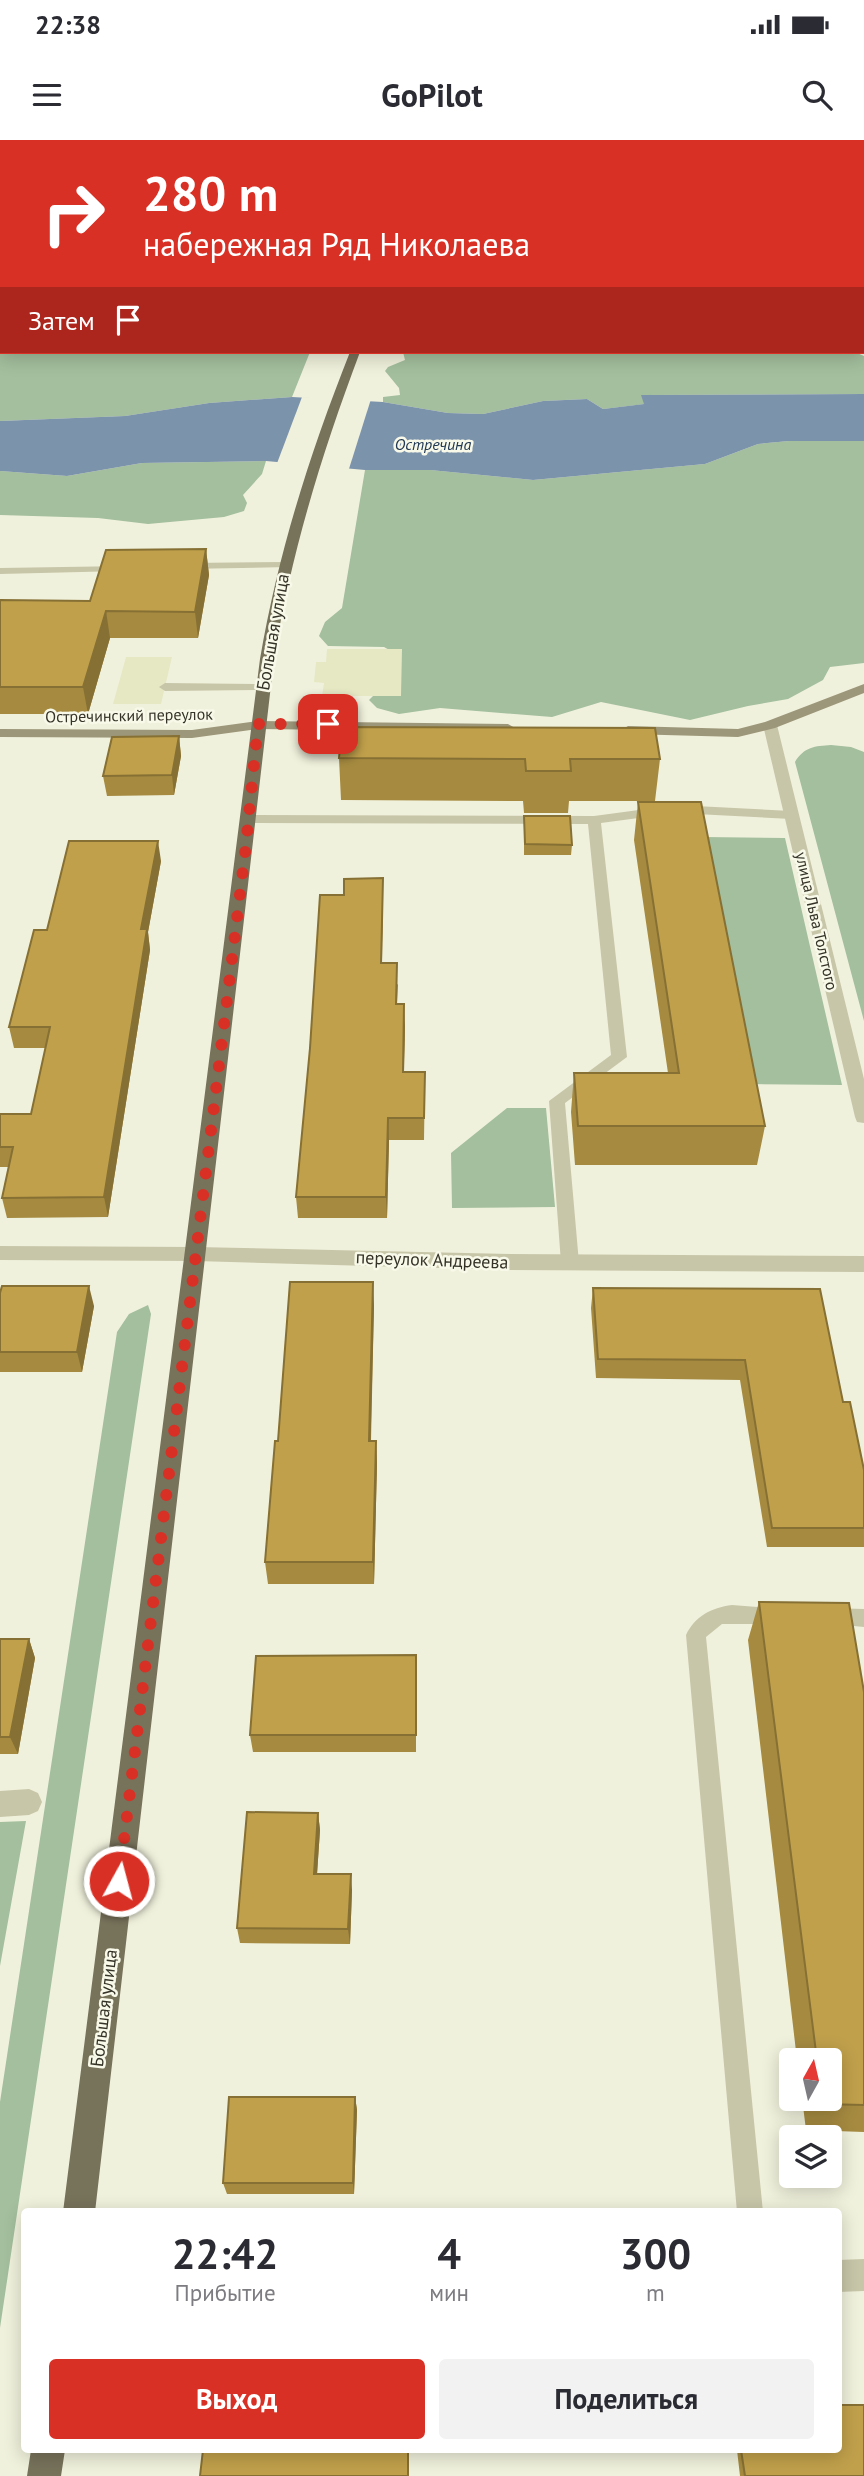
<!DOCTYPE html>
<html lang="ru">
<head>
<meta charset="utf-8">
<style>
  :root { --surface:#fff; --page:#f2f2f3; --text:#2b2b33; --muted:#7c7c81; --accent:#d93025 }
  body { margin:0; font-family:"PT Sans",sans-serif; background:var(--page); color:var(--text); height:100vh; display:flex; flex-direction:column; font-size:26px; white-space:nowrap }
  * { box-sizing:border-box; margin:0 }
  p { font-size:23px; color:var(--muted) }
  .icon { flex:none; width:38px; height:38px; fill:none; stroke:currentColor; stroke-width:2; stroke-linecap:round; stroke-linejoin:round }
  .map { position:relative; flex:1; overflow:hidden }
  .sheet { position:absolute; left:21px; top:2068px; width:821px; height:245px; display:flex; flex-direction:column; background:var(--surface); border-radius:7px; box-shadow:0 4px 18px #0003 }
  .sheet>* { flex:none }
  .guide { position:absolute; left:0px; top:0px; width:864px; height:214px; box-shadow:0 4px 18px #0003; background:#d93025; color:#fff; overflow:hidden }
  .needle { width:46px; rotate:8deg }
  .controls { position:absolute; left:779px; top:1908px; display:grid; gap:14px }
  .controls a { display:grid; place-items:center; width:63px; height:63px; border-radius:7px; background:var(--surface); box-shadow:0 4px 18px #0003; font-size:35px }
  .pin { position:absolute; display:grid; place-items:center; width:60px; height:60px; color:#fff; margin:-30px; border-radius:14px; box-shadow:0 4px 10px #0006 }
  .me { position:absolute; width:77px; margin:-38px; rotate:7deg; stroke-linejoin:round; filter:drop-shadow(0 0 5px #0008) }
  .turn { display:flex; align-items:center; gap:24px; height:147px; padding:0 28px; font-size:32px }
  .turn .icon { width:91px; height:91px; stroke-width:2.5 }
  .turn b { display:block; font-size:49px; line-height:60px }
  .then { display:flex; align-items:center; height:66px; padding:0 28px; background:#0003; gap:14px; font-size:26px }
  .eta { display:flex; justify-content:space-evenly; align-items:center; height:119px; text-align:center }
  .eta b { font-size:42px; font-weight:700; line-height:49px }
  .button { display:flex; gap:14px; margin-top:auto; padding:14px 28px }
  .button a { flex:1; height:80px; border-radius:7px; background:var(--accent); color:#fff; font-size:28px; font-weight:700; line-height:80px; text-align:center }
  .button a+a { background:var(--page); color:var(--text) }
  .status { display:flex; justify-content:space-between; align-items:center; height:49px; padding:0 35px; background:var(--surface); direction:ltr }
  .status svg { height:19px; fill:currentColor }
  header { display:flex; justify-content:space-between; align-items:center; height:91px; padding:0 28px; background:var(--surface); font-size:32px; font-weight:700 }
  .map>svg:first-child { display:block }
  .green { fill:#a3bf9d }
  .plaza { fill:#e6e8c4 }
  .water { fill:#7c93ac }
  .pier { fill:#f0f1dc }
  .lines { fill:none; stroke-linecap:round; stroke-linejoin:round }
  .lane { fill:#c8c6a9; fill-rule:evenodd }
  .street { fill:#c8c6a9; fill-rule:evenodd }
  .secondary { fill:#9c977a; fill-rule:evenodd }
  .primary { fill:#77725a; fill-rule:evenodd }
  .wall { fill:#a58a40 }
  .shaded-wall { fill:#867034 }
  .building { fill:#c0a04b; stroke:#867034; stroke-width:2 }
  .route { stroke:#d93025; stroke-width:12; stroke-dasharray:0 21.6 }
  .labels { text-anchor:middle; stroke-width:5; stroke-linejoin:round; paint-order:stroke }
  .far-water-label { font-size:16px; font-style:italic; fill:#203855; stroke:#f8f9e8 }
  .far-street-label { font-size:16px; fill:#353328; stroke:#f8f9e8 }
  .street-label { font-size:18px; fill:#353328; stroke:#f8f9e8 }
</style>
</head>
<body>
<div class="status"><b>22:38</b><svg viewBox="0 0 49 12"><path d="M0 12V9h3v3zM5 12V6h3v6zM10 12V3h3v9zM15 12V0h3v12zM26 1h20v11H26zM47 4h2v5h-2z"/></svg></div>
<header><svg class="icon" aria-label="menu" viewBox="0 0 24 24"><path d="M4 6h16M4 12h16M4 18h16"/></svg>GoPilot<svg class="icon" aria-label="search" viewBox="0 0 24 24"><circle cx="10" cy="10" r="6"/><path d="M15 15l6 6"/></svg></header>
<div class="map">
<svg width="864" height="2336" viewBox="0 0 864 2336">
  <rect width="100%" height="100%" fill="#f0f1dc"/>
  <path class="green" d="M0,96L2,212H310L292,257L209,263L125,276L0,281Z
    M403,212H855L864,216V254L642,255L645,264L603,269L587,259L543,261L483,274L448,273L383,262V257L400,255L399,248L385,231L388,227L405,220Z
    M789,301H864V523L830,527L823,540L788,559L748,566L690,580L601,562L552,577L440,568L399,574L377,568L369,560L394,535L393,512L384,507L328,506L319,496L325,482L342,468L365,330H430L533,340L705,324L758,304Z
    M266,321L262,334L243,355L247,363L244,371L224,377L148,384L98,378L0,375V331L67,336L142,323Z
    M831,605L851,607L864,612V881L795,622C804,607 815,606 831,605Z
    M703,697L785,698L842,945L749,944Z
    M507,968H546L555,1067L452,1068L451,1013Z
    M148,1165L151,1174L0,2188V1962L117,1192L129,1174Z
    M26,1681L0,1826V1682Z"/>
  <path class="plaza" d="M327,509H402L401,556H322L324,543L314,542L316,522H326Z
    M126,517H172L161,564H113Z"/>
  <path class="water" d="M864,254V301H789L758,304L705,324L533,340L430,330H365L266,321L142,323L67,336L0,331V281L125,276L209,263L292,257L383,262L448,273L483,274L543,261L587,259L603,269L644,264L641,255Z"/>
  <path class="pier" d="M302,257L371,259L348,332L276,326Z"/>
  <g class="lines">
    <path class="lane" d="M439,0H445L438,2Z
      M285,422L290,425L289,427L185,429L180,426L185,423Z
      M126,426V430L122,431L0,434V428Z
      M263,544L267,546V550L165,551L159,547L165,543Z
      M676,665L791,671L797,675L791,679L676,673L601,683L627,917L565,963L579,1123L570,1129L561,1123L549,961L611,915L588,684L249,683L243,679L249,675L594,676Z
      M732,1465L784,1469L787,1475L784,1481L777,1484H722L706,1497L763,2072H737L686,1495C695,1476 711,1468 732,1465Z
      M829,1468L864,1469V1487L822,1483L819,1477L822,1471Z"/>
    <path class="street" d="M774,0H818L820,2H775Z
      M862,2H864V6H863Z
      M770,581L777,585L864,939V983L857,982L855,977L763,585Z
      M0,1106L196,1107L510,1114L864,1116V1132L510,1130L196,1121L0,1120Z
      M29,1649L38,1653L42,1662L38,1671L29,1675L0,1677V1651Z
      M864,2119V2151L838,2152V2120Z"/>
    <path class="secondary" d="M0,87H2V93H0Z
      M864,544V553L775,588L738,597L628,594L621,590L628,586L738,589L765,582Z
      M258,581L508,584L515,588L508,592L258,589L192,598L0,597V589L192,590Z"/>
    <path class="primary" d="M864,38V44H863V39Z
      M350,212H360C322,313 291,413 274,519L95,2072H63L260,519C278,413 310,313 350,212Z
      M31,2310H65L61,2336H27Z"/>
  </g>
  <path class="wall" d="M0,0H423L422,2H2V62H0Z
    M206,409L209,435L198,498H110L88,574H0V460L90,461Z
    M179,596L181,616L174,655L107,656L103,636Z
    M339,618L660,619L655,661H569L568,673H524L523,661L341,660Z
    M638,662L765,986L757,1025H575L571,972L574,933H668L634,700Z
    M524,676L572,705L571,715H524Z
    M161,721L148,792L150,810L108,1077L7,1078L2,1058L9,1027H0V974H31L46,908H14L9,887L47,790Z
    M383,760L382,823L398,845L397,864L405,886L404,932H425L424,1000H389L387,1078H298L296,1057L310,908Z
    M593,1148L843,1262L864,1330V1407H767L740,1240L596,1238L591,1168Z
    M0,1153L94,1166L82,1232H0Z
    M374,1165L371,1301H376L377,1324L374,1444H268L265,1422L278,1301Z
    M759,1462L864,1552V1992L806,1990L802,1958H830V1920H797L748,1500Z
    M0,1499H29L35,1518L18,1614H0Z
    M416,1515V1612H253L250,1595Z
    M318,1673L320,1690L317,1734L352,1750L350,1804L240,1803L237,1788Z
    M355,1957L357,1970L354,2054H227L223,2043Z
    M737,2310H838L864,2336H740Z"/>
  <path class="shaded-wall" d="M206,409L209,435L198,498L195,472Z
    M106,471L110,498L88,574L83,547Z
    M179,596L181,616L174,655L172,635Z
    M158,701L161,721L148,792L150,810L108,1077L104,1057L141,789Z
    M383,738V760L381,845V823Z
    M404,864L405,886L403,953V932Z
    M388,978L389,1000L387,1078L386,1057Z
    M373,1142L374,1165L370,1324L369,1301Z
    M89,1146L94,1166L82,1232L77,1212Z
    M376,1301L377,1324L374,1444L373,1422Z
    M29,1499L35,1518L18,1614L10,1597Z
    M318,1673L320,1690L316,1749L314,1734Z
    M351,1734L352,1750L350,1804L348,1789Z
    M355,1957L357,1970L354,2054L353,2043Z"/>
  <path class="building" d="M0,0H375L374,2H2V42H0Z
    M206,409L195,472L106,471L83,547H0V460L90,461L106,410Z
    M342,587L655,588L660,619H570L571,631H526L525,619L339,618Z
    M179,596L172,635L103,636L112,597Z
    M638,662H701L765,986H578L574,933H679Z
    M524,676H570L572,705L525,704Z
    M69,701H158L141,789H147L104,1057L2,1058L13,1007H0V974H31L50,887H9L34,790H47Z
    M383,738L381,823H397L396,864H404L403,932H425L424,978H388L386,1057H296L310,908L320,755H344V739Z
    M290,1142H373L369,1301H376L373,1422H265L275,1301H278Z
    M2,1146H89L77,1212H0V1153Z
    M593,1148L820,1149L843,1262H850L864,1330V1388H772L745,1220L598,1219Z
    M759,1462L849,1463L864,1552V1965L822,1964L821,1958H830V1920H817Z
    M0,1499H29L10,1597H0Z
    M416,1515V1595H250L256,1516Z
    M247,1672L318,1673L314,1734H351L348,1789L237,1788Z
    M229,1957H355L353,2043H223Z
    M838,2265H864V2336H745L741,2310H838Z
    M203,2310H408V2336H200Z"/>
  <g class="lines">
    <path class="route" d="M119,1741L246,705L258,584H328"/>
  </g>
  <g class="labels">
    <g class="far-water-label">
      <text x="433" y="310">Остречина</text>
    </g>
    <g class="far-street-label">
      <text transform="translate(129 575) rotate(-1)" y="6">Остречинский переулок</text>
      <text transform="translate(817 781) rotate(77)" y="6">улица Льва Толстого</text>
    </g>
    <g class="street-label">
      <text transform="translate(273 492) rotate(-80)" y="6">Большая улица</text>
      <text transform="translate(432 1120) rotate(2)" y="6">переулок Андреева</text>
      <text transform="translate(104 1868) rotate(-83)" y="6">Большая улица</text>
    </g>
  </g>
</svg>
<div class="controls">
<a><svg class="needle" viewBox="-14 -14 28 28"><path d="M0-13l5 13h-10z" fill="#e53935"/><path d="M0 13l5-13h-10z" fill="#7c7c81"/></svg></a>
<a><svg class="icon" aria-label="layers" viewBox="0 0 24 24"><path d="M12 4l9 5-9 5-9-5zM3 14l9 5 9-5"/></svg></a>
</div>
<div class="pin" style="left:328px;top:584px;background:#d93025"><svg class="icon" aria-label="arrive" viewBox="0 0 24 24"><path d="M6 21V4h12l-3 4 3 4H6"/></svg></div>
<svg class="me" style="left:119px;top:1741px" viewBox="-20 -20 40 40"><circle r="17" fill="#d93025" stroke="#fff" stroke-width="3"/><path d="M0-11L8 9 0 5-8 9z" fill="#fff"/></svg>
<div class="guide">
<div class="turn"><svg class="icon" aria-label="right" viewBox="0 0 24 24"><path d="M7 20v-9h11M14 6l5 5-5 5"/></svg><div><b>280 m</b>набережная Ряд Николаева</div></div>
<div class="then">Затем<svg class="icon" aria-label="arrive" viewBox="0 0 24 24"><path d="M6 21V4h12l-3 4 3 4H6"/></svg></div>
</div>
<section class="sheet">
<div class="eta">
<div><b>22:42</b><p>Прибытие</p></div>
<div><b>4</b><p>мин</p></div>
<div><b>300</b><p>m</p></div>
</div>
<div class="button"><a>Выход</a><a>Поделиться</a></div>
</section>
</div>
</body>
</html>
